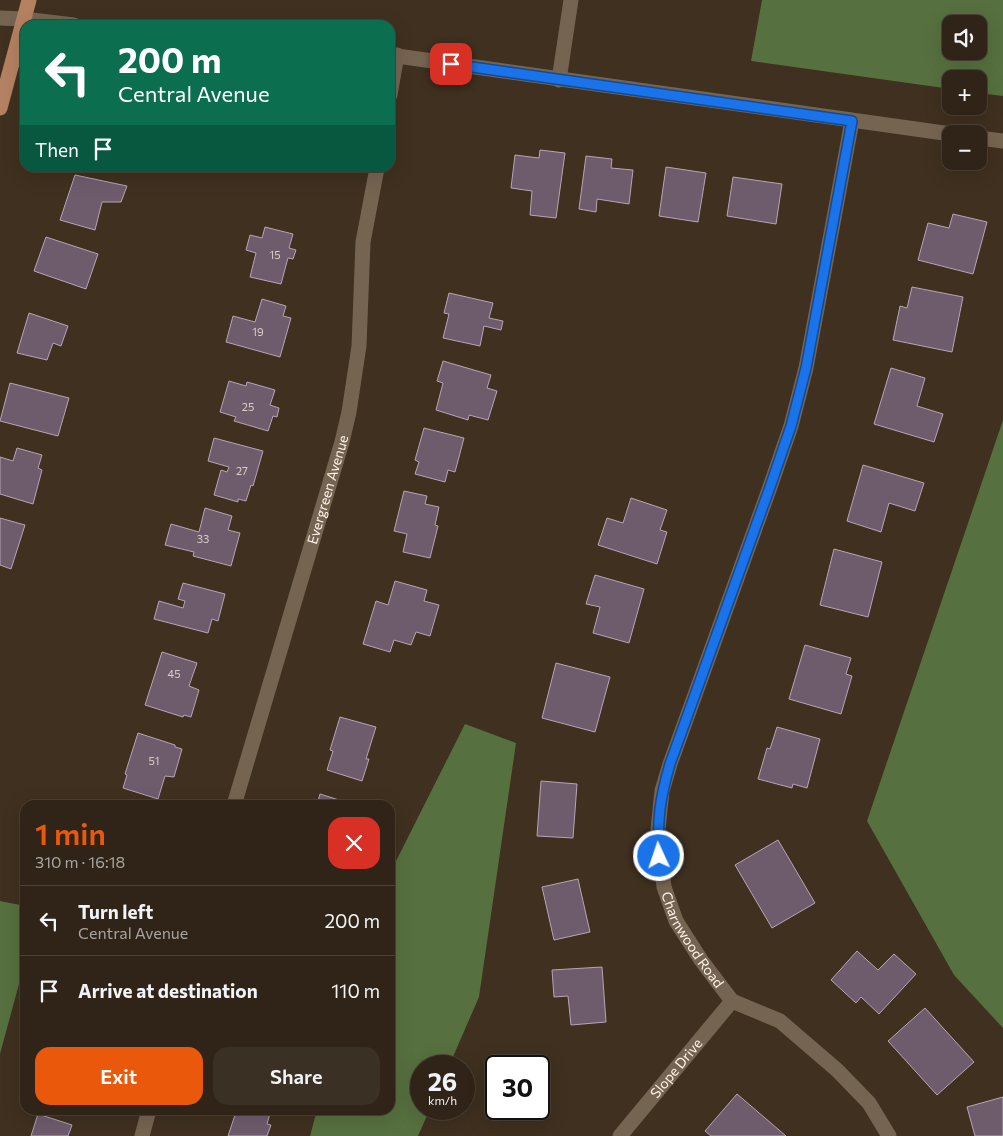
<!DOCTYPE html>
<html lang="en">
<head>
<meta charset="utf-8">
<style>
  :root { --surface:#2f2417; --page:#3b3024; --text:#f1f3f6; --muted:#a7a4a1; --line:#4a4136; --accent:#ea580c }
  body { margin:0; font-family:Commissioner,sans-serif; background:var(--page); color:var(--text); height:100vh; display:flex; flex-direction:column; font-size:19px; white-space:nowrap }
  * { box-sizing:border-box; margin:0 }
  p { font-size:16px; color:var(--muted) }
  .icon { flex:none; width:28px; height:28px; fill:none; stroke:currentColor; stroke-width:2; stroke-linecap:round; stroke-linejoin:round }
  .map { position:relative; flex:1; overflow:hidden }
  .drawer { position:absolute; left:20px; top:800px; width:375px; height:315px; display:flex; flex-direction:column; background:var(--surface); border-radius:15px; box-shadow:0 5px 20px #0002,0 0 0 1px var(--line) }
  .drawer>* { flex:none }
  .guide { position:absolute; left:20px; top:20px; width:375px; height:152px; border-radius:15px; box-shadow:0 5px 20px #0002,0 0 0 1px var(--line); background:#0b6e4f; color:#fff; overflow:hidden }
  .controls { position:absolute; left:942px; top:15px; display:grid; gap:10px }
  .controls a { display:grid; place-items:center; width:45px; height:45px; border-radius:10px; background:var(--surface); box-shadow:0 5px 20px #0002,0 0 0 1px var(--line); font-size:25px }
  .speed { position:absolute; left:410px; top:1055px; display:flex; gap:10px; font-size:25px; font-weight:700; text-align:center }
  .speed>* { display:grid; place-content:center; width:65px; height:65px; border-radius:50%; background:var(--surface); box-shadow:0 5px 20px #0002,0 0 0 1px var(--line); line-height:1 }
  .speed small { font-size:12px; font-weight:400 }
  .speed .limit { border:2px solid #111; border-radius:8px; background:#fff; color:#111 }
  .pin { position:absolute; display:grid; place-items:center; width:42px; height:42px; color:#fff; margin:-21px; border-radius:10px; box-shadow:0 2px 8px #0006 }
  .me { position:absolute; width:55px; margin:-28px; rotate:357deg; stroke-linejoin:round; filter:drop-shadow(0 0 4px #0008) }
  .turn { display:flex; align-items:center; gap:18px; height:105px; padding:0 15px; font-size:22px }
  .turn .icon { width:65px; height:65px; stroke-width:2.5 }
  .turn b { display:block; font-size:35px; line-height:42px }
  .then { display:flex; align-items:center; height:48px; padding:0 15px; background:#0003; gap:10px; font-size:19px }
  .round { display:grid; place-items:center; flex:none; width:52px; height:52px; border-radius:15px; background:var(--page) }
  .summary { display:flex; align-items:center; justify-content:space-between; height:85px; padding:0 15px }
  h1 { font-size:30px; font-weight:600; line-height:38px; color:var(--accent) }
  .button { display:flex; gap:10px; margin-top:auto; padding:10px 15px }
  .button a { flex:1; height:58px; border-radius:15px; background:var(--accent); color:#fff; font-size:20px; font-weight:600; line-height:58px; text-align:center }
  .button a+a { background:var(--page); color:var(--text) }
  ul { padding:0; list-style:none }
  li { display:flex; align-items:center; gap:15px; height:70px; padding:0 15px; border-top:1px solid var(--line) }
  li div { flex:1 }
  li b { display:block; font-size:19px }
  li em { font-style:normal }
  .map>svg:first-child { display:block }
  .forest { fill:#57703f; fill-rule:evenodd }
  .building { fill:#6e5c6d; stroke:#b8a4b6 }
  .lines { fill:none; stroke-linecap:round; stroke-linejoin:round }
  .street { stroke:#766452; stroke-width:15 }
  .secondary { stroke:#766452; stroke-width:15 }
  .primary { stroke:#b48162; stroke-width:15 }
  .route-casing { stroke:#114b97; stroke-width:12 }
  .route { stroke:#1a73e8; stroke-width:9 }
  .labels { text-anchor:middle; stroke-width:4; stroke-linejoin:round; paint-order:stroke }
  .number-label { font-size:11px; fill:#d9cdc9 }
  .street-label { font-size:14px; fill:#fdf3e8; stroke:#201912 }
</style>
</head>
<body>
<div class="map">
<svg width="1003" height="1136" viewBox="0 0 1003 1136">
  <rect width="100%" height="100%" fill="#3f301f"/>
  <path class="forest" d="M762,0H1003V96L979,93V79H951V89L751,61ZM951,24H979V51H951Z
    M1003,420V1028L954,975L867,821Z
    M465,724L516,743L479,997L449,1066H421V1109H430L418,1136H310L317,1110H390V873Z
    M0,901L25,906V962L0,1054Z"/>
  <path class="building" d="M540,150L565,153L556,218L530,215L532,191L511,188L515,155L539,158Z
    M586,156L612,159L611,168L633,170L629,204L597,199L596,212L579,209Z
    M666,167L706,173L698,222L659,216Z
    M75,175L127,186L121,202H102L95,230L60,220Z
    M733,177L782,184L776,224L727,216Z
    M953,214L987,222L973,274L918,260L928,223L949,228Z
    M265,227L293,234L289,248L296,250L293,259L288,258L281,284L250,277L256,253L246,250L250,235L262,238Z
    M46,237L98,254L86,289L34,271Z
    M912,287L963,297L952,352L893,340L900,306L907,308Z
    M449,293L493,303L489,318L503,321L501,330L484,326L480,346L443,338L449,314L444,313Z
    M262,299L286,306L283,316L291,318L280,357L226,342L233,316L255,322Z
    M29,313L68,326L61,346L53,343L47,360L17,353Z
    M443,361L491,375L487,388L497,391L488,420L469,415L468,420L436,410L443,383L437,381Z
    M891,368L925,378L917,406L943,414L934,442L874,424Z
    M229,381L246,386L247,382L275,390L270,405L279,408L277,417L273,416L268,431L234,421L236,417L220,412Z
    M10,383L69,398L58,436L0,421Z
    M424,428L464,438L455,472L448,470L445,482L415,474L419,462L415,460Z
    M214,438L263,451L253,486L251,485L246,501L238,499V502L214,495L221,470L227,472L229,467L208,461Z
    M17,448L42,455L38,468L42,470L33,504L0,494V457L13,461Z
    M863,465L924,483L915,511L889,503L881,532L847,521Z
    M404,491L427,496L425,504L439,507L435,525L438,526L430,558L403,552L407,534L394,531Z
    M631,498L667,510L660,530L667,532L657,564L598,545L607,518L623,523Z
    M205,508L232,516L228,530L240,533L231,566L193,556L194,552L165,545L171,524L199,532Z
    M0,518L25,525L11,569L0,565Z
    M834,549L882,562L868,617L820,605Z
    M595,575L644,589L629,643L593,633L600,607L586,604Z
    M395,581L427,590L424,601L439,605L430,636L416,632L411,645L394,640L390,652L363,644L376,601L388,605Z
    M183,583L225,594L218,621L212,619L208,633L154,619L159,601L183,608L185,601L178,599Z
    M805,645L851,658L846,674L852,676L841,714L789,699Z
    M162,652L197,663L189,686L199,690L191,717L184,715L183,717L145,705Z
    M556,663L610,677L595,732L542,718Z
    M340,717L376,727L366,759H369L362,781L327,770L333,751L330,750Z
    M777,727L820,739L807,788L793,784L792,788L758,779L767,748L770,749Z
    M138,733L175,745V747L182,749L174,777L165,776L158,799L123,788L127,775L125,774Z
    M541,781L577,784L573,838L537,836Z
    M320,794L355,805H317Z
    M778,840L815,903L772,928L735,865Z
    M578,879L590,932L554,940L542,887Z
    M857,951L878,970L894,954L916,974L879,1014L861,997L856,1003L831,980Z
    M602,967L606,1022L571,1025L568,996L554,997L552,970Z
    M925,1008L974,1062L937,1095L888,1041Z
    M737,1094L786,1136H711L705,1131Z
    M1003,1097V1136H975L967,1107Z
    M232,1110H271L267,1124L271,1125L267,1136H228L235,1115L231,1114Z
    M38,1114L72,1125L68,1136H31Z"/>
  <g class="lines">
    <g class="street">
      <path d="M559,80L571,0"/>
      <path d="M390,95L397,55"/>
      <path id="s1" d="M852,121L806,368L791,426L770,487L670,764L662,791L658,829L664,887L676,921L701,960L732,1001L780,1021L837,1070L869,1103L889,1136"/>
      <path id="s2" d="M234,805L342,442L349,412L359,346L363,242L377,168"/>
      <path d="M142,1136L149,1110"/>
      <path id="s3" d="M620,1136L732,1001"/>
    </g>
    <path class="secondary" d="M0,18L23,19L74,25
      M390,55L951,134
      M979,138L1003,141"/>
    <path class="primary" d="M0,108L29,0"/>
  </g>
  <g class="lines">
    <defs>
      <path id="route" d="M451,64L852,121L806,368L791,426L770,487L670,764C660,798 657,820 659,856"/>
    </defs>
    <use href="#route" class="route-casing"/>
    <use href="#route" class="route"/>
  </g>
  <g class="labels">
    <g class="number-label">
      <text x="275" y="259">15</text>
      <text x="258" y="336">19</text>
      <text x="248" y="411">25</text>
      <text x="242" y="475">27</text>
      <text x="203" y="543">33</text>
      <text x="174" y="678">45</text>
      <text x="154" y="765">51</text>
    </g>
    <g class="street-label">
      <text dy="5" stroke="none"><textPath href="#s2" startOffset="329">Evergreen Avenue</textPath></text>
      <text dy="5" stroke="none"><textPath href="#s1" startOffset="855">Charnwood Road</textPath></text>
      <text dy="5" stroke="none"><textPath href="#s3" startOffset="88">Slope Drive</textPath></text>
    </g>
  </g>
</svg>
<div class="controls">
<a><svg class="icon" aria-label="sound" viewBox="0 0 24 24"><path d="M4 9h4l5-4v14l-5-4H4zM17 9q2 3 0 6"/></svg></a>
<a>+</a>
<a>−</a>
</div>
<div class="speed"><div>26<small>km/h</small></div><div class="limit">30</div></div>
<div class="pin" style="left:451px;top:64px;background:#d93025"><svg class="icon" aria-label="arrive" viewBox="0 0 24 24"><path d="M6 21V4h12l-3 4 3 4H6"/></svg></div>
<svg class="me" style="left:659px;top:856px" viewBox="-20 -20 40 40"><circle r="17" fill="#1a73e8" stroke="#fff" stroke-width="3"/><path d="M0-11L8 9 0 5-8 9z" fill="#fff"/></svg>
<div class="guide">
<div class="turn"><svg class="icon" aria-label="left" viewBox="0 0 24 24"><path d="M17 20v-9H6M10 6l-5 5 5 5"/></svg><div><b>200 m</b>Central Avenue</div></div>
<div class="then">Then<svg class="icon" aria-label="arrive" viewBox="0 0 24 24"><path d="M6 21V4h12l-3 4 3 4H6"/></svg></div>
</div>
<section class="drawer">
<div class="summary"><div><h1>1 min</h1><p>310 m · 16:18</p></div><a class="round" style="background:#d93025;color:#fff"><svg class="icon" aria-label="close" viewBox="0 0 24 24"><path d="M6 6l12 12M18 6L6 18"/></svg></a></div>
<ul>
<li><svg class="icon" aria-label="left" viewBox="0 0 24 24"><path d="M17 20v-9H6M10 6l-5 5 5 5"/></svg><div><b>Turn left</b><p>Central Avenue</p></div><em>200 m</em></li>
<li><svg class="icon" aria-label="arrive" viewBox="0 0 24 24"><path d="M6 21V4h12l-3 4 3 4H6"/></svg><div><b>Arrive at destination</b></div><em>110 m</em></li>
</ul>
<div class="button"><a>Exit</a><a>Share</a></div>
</section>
</div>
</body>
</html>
